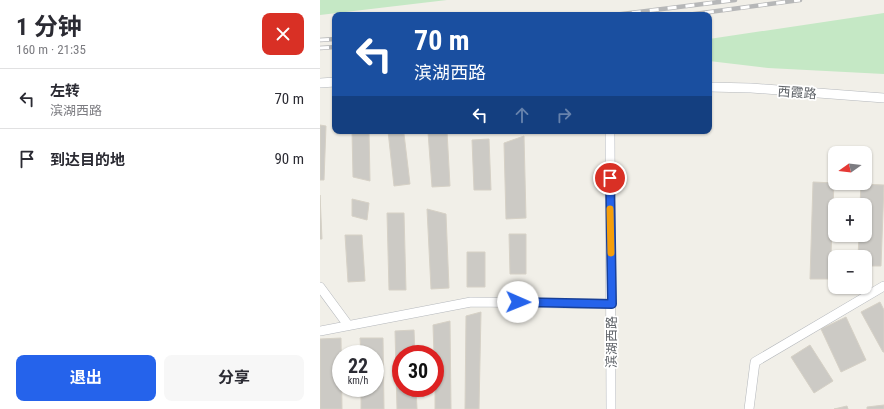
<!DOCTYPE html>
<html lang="zh">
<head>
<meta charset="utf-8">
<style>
  :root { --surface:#fff; --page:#f7f7f7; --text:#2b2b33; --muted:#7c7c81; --line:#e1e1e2; --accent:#2563eb }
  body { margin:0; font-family:"Roboto Condensed","Noto Sans SC",sans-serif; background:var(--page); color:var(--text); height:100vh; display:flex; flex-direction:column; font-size:15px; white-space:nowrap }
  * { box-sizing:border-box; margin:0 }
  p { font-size:13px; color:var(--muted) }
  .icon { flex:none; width:22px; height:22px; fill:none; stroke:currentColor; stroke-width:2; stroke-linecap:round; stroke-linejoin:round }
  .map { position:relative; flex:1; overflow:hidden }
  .drawer { display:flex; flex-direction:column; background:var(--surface); width:320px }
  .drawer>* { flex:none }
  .hud { position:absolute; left:12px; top:12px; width:380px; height:122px; border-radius:8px; box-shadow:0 1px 3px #0004; background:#1a4fa0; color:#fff; overflow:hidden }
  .needle { width:26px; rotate:256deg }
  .buttons { position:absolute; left:508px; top:146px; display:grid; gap:8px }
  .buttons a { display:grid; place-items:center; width:44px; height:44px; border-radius:8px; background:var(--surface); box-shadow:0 1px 3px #0004; font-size:20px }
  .speed { position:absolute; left:12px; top:345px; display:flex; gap:8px; font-size:20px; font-weight:700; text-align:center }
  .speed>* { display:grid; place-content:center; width:52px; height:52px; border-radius:50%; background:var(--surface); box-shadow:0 1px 3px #0004; line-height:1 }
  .speed small { font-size:10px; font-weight:400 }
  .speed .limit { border:6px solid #d22; background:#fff; color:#111 }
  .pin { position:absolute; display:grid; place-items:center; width:34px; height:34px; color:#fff; margin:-17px; border:2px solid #fff; border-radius:50%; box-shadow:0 1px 4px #0007 }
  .me { position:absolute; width:44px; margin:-22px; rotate:91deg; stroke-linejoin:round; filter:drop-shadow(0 0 3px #0008) }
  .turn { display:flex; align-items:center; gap:14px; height:84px; padding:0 16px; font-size:18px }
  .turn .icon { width:52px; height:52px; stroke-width:2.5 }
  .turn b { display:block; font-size:28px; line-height:34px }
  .lanes { display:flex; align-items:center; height:38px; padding:0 16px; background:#0003; justify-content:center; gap:20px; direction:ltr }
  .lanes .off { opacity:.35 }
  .round { display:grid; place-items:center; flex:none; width:42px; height:42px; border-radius:8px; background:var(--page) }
  .summary { display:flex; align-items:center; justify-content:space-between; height:68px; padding:0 16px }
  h1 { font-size:24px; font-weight:700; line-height:30px }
  .primary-button { display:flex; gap:8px; margin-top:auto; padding:8px 16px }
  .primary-button a { flex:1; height:46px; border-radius:8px; background:var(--accent); color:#fff; font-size:16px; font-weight:700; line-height:46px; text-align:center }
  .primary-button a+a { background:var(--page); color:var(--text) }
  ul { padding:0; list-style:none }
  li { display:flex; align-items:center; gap:12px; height:60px; padding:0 16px; border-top:1px solid var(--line) }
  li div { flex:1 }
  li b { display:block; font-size:15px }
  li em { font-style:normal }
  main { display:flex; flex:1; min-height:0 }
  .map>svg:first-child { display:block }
  .green { fill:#c5e8c5 }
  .building { fill:#cccac5; stroke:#d6d1c6 }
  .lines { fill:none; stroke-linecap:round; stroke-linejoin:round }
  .street-casing { stroke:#b5b8bc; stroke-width:10 }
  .street { stroke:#fff; stroke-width:9 }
  .rail-casing { stroke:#b6b7b8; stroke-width:4.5 }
  .rail { stroke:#fff; stroke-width:3; stroke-dasharray:9; stroke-linecap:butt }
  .route-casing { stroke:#184099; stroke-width:10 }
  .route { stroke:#2563eb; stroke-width:7 }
  .slow { stroke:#f59e0b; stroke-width:7 }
  .labels { text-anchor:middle; stroke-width:3.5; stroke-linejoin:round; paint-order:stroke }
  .street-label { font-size:13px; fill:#5f6368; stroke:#fff }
</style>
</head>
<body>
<main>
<section class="drawer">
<div class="summary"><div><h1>1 分钟</h1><p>160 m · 21:35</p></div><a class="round" style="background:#d93025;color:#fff"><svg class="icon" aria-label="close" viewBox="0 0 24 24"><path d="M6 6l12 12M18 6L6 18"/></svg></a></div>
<ul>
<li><svg class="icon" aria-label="left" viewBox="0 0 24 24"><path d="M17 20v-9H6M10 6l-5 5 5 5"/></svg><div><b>左转</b><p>滨湖西路</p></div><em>70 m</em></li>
<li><svg class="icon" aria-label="arrive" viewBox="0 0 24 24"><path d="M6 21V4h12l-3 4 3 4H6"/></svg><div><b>到达目的地</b></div><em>90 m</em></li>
</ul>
<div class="primary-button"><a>退出</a><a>分享</a></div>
</section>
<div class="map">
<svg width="564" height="409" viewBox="0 0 564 409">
  <rect width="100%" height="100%" fill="#f1efe8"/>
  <path class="green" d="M0,0H127L0,15Z
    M564,13V74L448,68L389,61V39Z"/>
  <path class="building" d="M0,125L6,126L4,180H0Z
    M32,131H49L50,181L33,177Z
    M68,131L84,134L90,184L74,186Z
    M127,131L130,186L112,187L108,132Z
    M204,136L206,218L186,219L184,143Z
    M169,139L171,190H154L152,140Z
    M493,182L514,183L510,279H490Z
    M541,184L564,185L561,266H545V257H538L539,235H545V205H540Z
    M0,195L2,239H0Z
    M32,199L49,203L47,220L32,216Z
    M107,209L126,214L129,288L111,289Z
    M67,213H84L86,290H69Z
    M189,234H206V274H190Z
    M25,235H42L45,281L28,282Z
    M147,252H165V287H147Z
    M560,302L564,310V352H563L541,312Z
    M161,312L159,409H145L146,316Z
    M526,317L546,360L521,372L501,329Z
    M130,321L131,409H115V354H114L113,325Z
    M94,330L95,354H81V388H96L97,409H77L75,331Z
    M21,338L22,409H0V339Z
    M40,338H63L64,409H41V388H55V354H41Z
    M490,345L513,381L494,393L471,357Z
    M564,405V409H547V407Z
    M527,406L528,409H514Z"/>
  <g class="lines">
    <defs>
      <path id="street" d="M0,83L15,82
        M389,87L431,88L564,98
        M290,131L291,409
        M0,287L28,325
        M0,331L151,302L291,304
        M429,409L435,362L564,286"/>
    </defs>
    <use href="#street" class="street-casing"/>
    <use href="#street" class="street"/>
    <defs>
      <path id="rail" d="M294,15L415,0
        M367,15L480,0
        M0,40L15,39
        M0,48L15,47"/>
    </defs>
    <use href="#rail" class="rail-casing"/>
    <use href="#rail" class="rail"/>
  </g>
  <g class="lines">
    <defs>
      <path id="route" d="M198,302L292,304L290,178"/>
    </defs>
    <use href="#route" class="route-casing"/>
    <use href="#route" class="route"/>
    <path class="slow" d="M290,209L291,253"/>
  </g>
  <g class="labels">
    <g class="street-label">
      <text transform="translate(477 92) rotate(4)" y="5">西霞路</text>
      <text transform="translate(291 342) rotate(-90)" y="5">滨湖西路</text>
    </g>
  </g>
</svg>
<div class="buttons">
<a><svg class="needle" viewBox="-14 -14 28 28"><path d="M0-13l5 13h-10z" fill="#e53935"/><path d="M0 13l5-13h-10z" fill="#7c7c81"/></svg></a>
<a>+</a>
<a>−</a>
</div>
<div class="speed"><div>22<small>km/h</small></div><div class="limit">30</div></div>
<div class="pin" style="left:290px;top:178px;background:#d93025"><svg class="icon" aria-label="arrive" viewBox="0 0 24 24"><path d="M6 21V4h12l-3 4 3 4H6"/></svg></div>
<svg class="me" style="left:198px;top:302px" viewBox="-20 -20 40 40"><circle r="19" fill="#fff"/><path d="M0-13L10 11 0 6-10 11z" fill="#2563eb"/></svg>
<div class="hud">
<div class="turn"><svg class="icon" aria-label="left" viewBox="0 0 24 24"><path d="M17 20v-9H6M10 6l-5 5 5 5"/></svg><div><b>70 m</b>滨湖西路</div></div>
<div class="lanes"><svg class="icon" aria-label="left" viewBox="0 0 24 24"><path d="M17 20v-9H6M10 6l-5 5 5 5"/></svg><svg class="icon off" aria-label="ahead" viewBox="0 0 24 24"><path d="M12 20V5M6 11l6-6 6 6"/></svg><svg class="icon off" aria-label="right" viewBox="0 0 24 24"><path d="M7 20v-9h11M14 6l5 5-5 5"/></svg></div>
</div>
</div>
</main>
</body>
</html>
